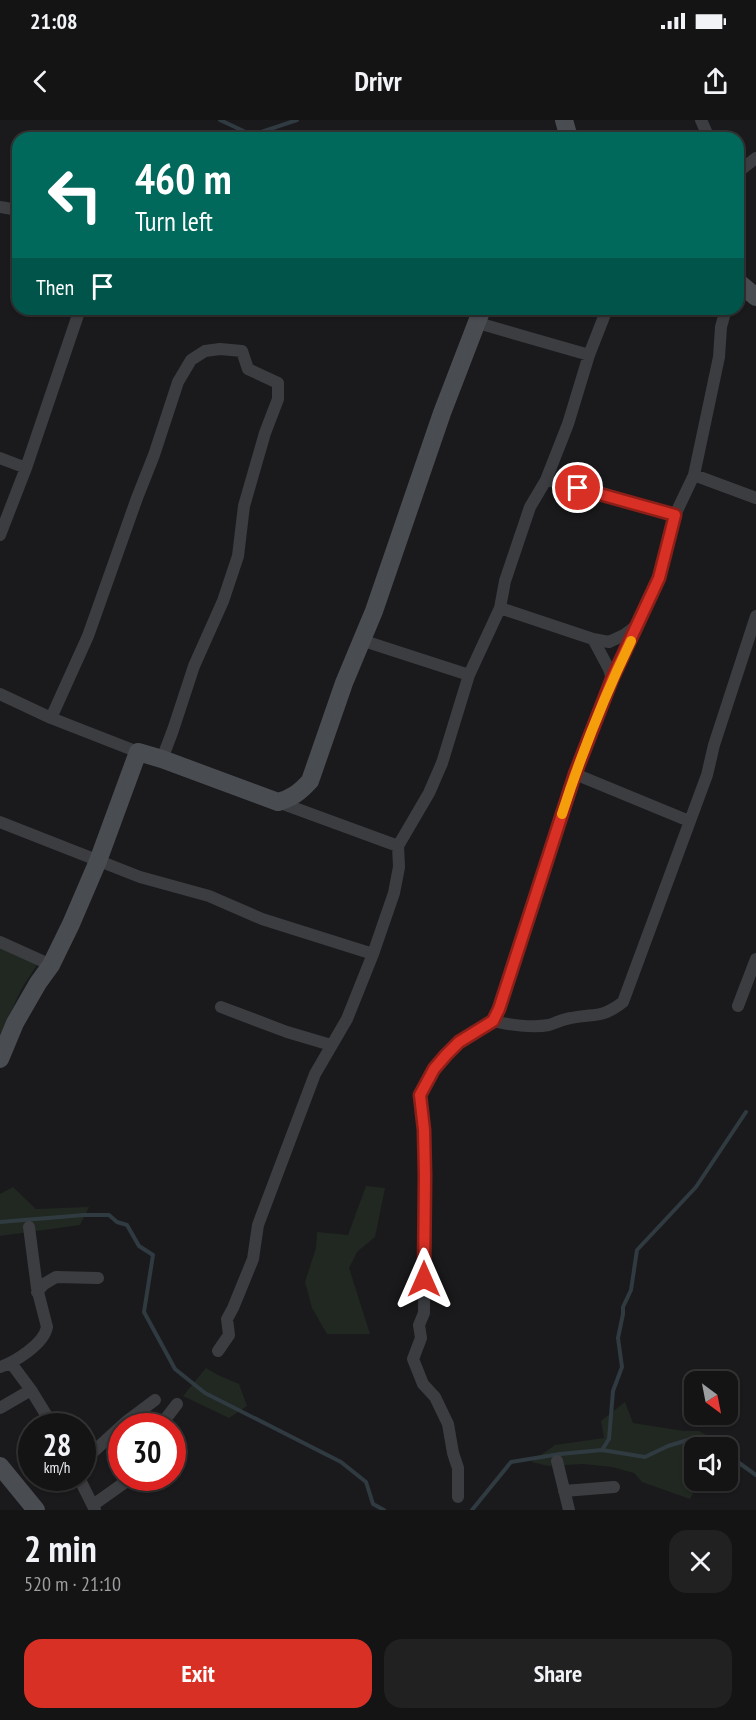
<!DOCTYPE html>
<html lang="en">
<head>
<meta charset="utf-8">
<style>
  :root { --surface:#141415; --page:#212122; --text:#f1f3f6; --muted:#9d9ea0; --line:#333334; --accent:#d93025 }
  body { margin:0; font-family:"PT Sans Narrow",sans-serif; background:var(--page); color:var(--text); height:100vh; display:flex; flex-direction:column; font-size:22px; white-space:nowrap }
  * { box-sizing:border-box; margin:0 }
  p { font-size:20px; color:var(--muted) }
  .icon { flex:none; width:33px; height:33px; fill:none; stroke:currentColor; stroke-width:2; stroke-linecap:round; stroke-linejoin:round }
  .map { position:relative; height:1390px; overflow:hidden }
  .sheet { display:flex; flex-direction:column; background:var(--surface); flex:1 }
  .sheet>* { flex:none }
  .banner { position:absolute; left:12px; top:12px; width:732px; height:183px; border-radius:18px; box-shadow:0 2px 4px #0004,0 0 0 2px var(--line); background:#00695c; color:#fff; overflow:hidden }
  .needle { width:39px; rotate:148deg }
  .controls { position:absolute; left:684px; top:1251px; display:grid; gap:12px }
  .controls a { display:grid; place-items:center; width:54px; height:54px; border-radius:12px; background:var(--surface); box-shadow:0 2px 4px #0004,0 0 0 2px var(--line); font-size:30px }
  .speed { position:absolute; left:18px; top:1293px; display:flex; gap:12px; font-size:30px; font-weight:700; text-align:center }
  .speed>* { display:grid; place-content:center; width:78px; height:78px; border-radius:50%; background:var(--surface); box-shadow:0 2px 4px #0004,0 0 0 2px var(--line); line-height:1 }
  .speed small { font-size:15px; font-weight:400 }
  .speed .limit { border:9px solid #d22; background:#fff; color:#111 }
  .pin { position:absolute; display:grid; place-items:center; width:51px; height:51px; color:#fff; margin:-26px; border:3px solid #fff; border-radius:50%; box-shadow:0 2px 6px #0007 }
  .me { position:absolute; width:66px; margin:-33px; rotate:0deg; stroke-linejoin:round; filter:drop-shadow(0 0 4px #0008) }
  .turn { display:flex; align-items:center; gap:21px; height:126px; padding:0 24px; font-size:27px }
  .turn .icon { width:78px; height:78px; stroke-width:2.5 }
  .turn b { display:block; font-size:42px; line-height:51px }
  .then { display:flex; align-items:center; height:57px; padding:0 24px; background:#0003; gap:12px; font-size:22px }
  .round { display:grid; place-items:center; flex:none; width:63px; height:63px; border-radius:18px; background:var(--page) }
  .summary { display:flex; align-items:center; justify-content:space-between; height:102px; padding:0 24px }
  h1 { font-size:36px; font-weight:800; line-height:45px }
  .primary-button { display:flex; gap:12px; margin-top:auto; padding:12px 24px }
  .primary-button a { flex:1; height:69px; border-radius:18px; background:var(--accent); color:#fff; font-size:24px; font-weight:800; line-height:69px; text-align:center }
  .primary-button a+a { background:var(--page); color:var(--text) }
  .status { display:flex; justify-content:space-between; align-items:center; height:42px; padding:0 30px; background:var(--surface); direction:ltr }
  .status svg { height:16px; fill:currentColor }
  header { display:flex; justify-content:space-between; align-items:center; height:78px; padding:0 24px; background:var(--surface); font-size:27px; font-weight:800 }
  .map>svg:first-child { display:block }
  .green { fill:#202821 }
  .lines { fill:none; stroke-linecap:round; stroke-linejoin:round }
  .stream { stroke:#303a41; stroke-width:4 }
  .street { stroke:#3b3d41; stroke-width:12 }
  .secondary { stroke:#494c51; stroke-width:18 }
  .route-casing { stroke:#8d1f18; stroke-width:15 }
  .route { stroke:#d93025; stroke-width:10 }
  .slow { stroke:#f59e0b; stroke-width:10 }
</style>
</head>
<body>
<div class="status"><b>21:08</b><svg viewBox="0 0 49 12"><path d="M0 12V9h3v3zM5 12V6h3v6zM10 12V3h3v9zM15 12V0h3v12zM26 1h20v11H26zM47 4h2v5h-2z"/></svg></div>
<header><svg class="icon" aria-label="back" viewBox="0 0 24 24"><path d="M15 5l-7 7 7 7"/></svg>Drivr<svg class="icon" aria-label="share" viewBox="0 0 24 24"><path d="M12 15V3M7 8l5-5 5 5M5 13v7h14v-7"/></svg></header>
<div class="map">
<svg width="756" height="1390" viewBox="0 0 756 1390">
  <rect width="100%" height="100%" fill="#1a1a1c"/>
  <path class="green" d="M0,825L39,842L22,868L0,915Z
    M366,1066L385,1068L375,1117L357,1132L349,1148L370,1214H327L312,1188L305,1162L316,1128L317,1112L348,1115Z
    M13,1067L36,1089L89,1087L80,1105L0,1116V1074Z
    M206,1248L218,1255L239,1264L247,1286L229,1298L183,1276Z
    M625,1282L633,1303L684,1311H699L710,1317L721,1327L694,1328V1360L699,1361L690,1379L642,1362L634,1353L612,1347L583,1344L549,1346L531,1342L555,1325L604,1318L601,1301Z"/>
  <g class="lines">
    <path class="stream" d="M220,0L252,15L297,0
      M0,1102L84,1095H109L117,1102L127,1105L139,1126L153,1135L144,1192L175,1249L205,1273L341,1342L366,1362L373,1384L384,1390
      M602,1330L609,1319L613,1271L622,1247L618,1218L623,1194V1187L631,1170L637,1130L696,1067L746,992
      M728,1335L756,1355
      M472,1390L511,1342L560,1334L602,1330L645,1337L668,1326L691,1319L710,1323L717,1328"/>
    <path class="street" d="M701,0L709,18
      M738,52L756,38
      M0,87L18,90
      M478,203L589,235
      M0,338L26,348
      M694,355L756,378
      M546,360L595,371L675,395
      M0,415L26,348L80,189
      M500,488L593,519L609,522L624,515L636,506
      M593,519L609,549L612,559
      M361,520L469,555
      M0,574L51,598L138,632
      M51,598L88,516L137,378L154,335L178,262L191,240L205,231L220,229L242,231L248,249L278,263V279L265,313L244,386L238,436L223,481L194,546L173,610L162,639
      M575,654L689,701
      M278,682L398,726
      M0,702L140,757L209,776L262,799L373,834
      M0,822L51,845
      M738,886L756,839
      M221,887L287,912L331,925
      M493,901C509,905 533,908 549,905C556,903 563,899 571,898C595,893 601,899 623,882L707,655L714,625L756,496
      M37,1172L44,1164L56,1157L98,1158
      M218,1231L229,1215L227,1199L233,1188L253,1139L258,1105L315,954L347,899L373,834L394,773L399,747L398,726L429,673L442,643L469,555L500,488L505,461L530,387L546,360L568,304L589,235L607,189
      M11,1243L31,1270L53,1306
      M0,1247C15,1242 44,1224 47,1207L37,1168L29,1107
      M0,1288L31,1270
      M125,1305C138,1300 147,1302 159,1306
      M163,1306L167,1297L177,1284
      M557,1341L569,1390
      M82,1342L127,1301L155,1280
      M79,1358L95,1390
      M564,1371L614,1367
      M458,1377V1348L453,1333L448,1304L435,1277L423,1264L413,1239L421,1218L419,1205L424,1193L425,1056L424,1010L420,975L434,949L446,935L459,922L493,901L499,889L575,654L612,559L659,458L675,395L694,355L719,237L721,207L726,189
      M93,1385L131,1358"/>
    <path class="secondary" d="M564,0L569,18
      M738,162L756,177
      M0,939L15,903L38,863L51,845L71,804L98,741L138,632L162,639L278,682C292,678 300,672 310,661L344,563L374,491L442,293L482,189
      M0,1346L36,1390"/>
  </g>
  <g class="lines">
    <defs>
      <path id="route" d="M424,1159L425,1056L424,1010L420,975L434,949L446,935L459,922L493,901L499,889L575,654L612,559L659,458L675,395L578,368"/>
    </defs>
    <use href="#route" class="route-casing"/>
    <use href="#route" class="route"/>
    <path class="slow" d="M562,694C581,635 604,577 631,521"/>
  </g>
</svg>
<div class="controls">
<a><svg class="needle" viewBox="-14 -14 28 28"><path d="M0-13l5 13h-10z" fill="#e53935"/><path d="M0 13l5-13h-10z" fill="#9d9ea0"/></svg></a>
<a><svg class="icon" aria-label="sound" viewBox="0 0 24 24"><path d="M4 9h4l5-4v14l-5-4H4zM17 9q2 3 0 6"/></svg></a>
</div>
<div class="speed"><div>28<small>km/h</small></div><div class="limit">30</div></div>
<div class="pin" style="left:578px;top:368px;background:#d93025"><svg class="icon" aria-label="arrive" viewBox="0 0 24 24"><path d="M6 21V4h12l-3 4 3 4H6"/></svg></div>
<svg class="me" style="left:424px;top:1159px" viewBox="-20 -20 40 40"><path d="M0-17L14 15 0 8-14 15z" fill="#d93025" stroke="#fff" stroke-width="4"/></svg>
<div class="banner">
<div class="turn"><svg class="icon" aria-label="left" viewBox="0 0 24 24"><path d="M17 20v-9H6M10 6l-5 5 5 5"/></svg><div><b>460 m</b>Turn left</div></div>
<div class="then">Then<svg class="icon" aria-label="arrive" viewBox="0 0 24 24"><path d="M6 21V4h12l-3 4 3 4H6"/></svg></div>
</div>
</div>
<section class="sheet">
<div class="summary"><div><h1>2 min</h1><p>520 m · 21:10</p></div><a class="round"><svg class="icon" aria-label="close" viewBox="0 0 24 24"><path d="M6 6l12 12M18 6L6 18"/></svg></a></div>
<div class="primary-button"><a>Exit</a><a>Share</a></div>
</section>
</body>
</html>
